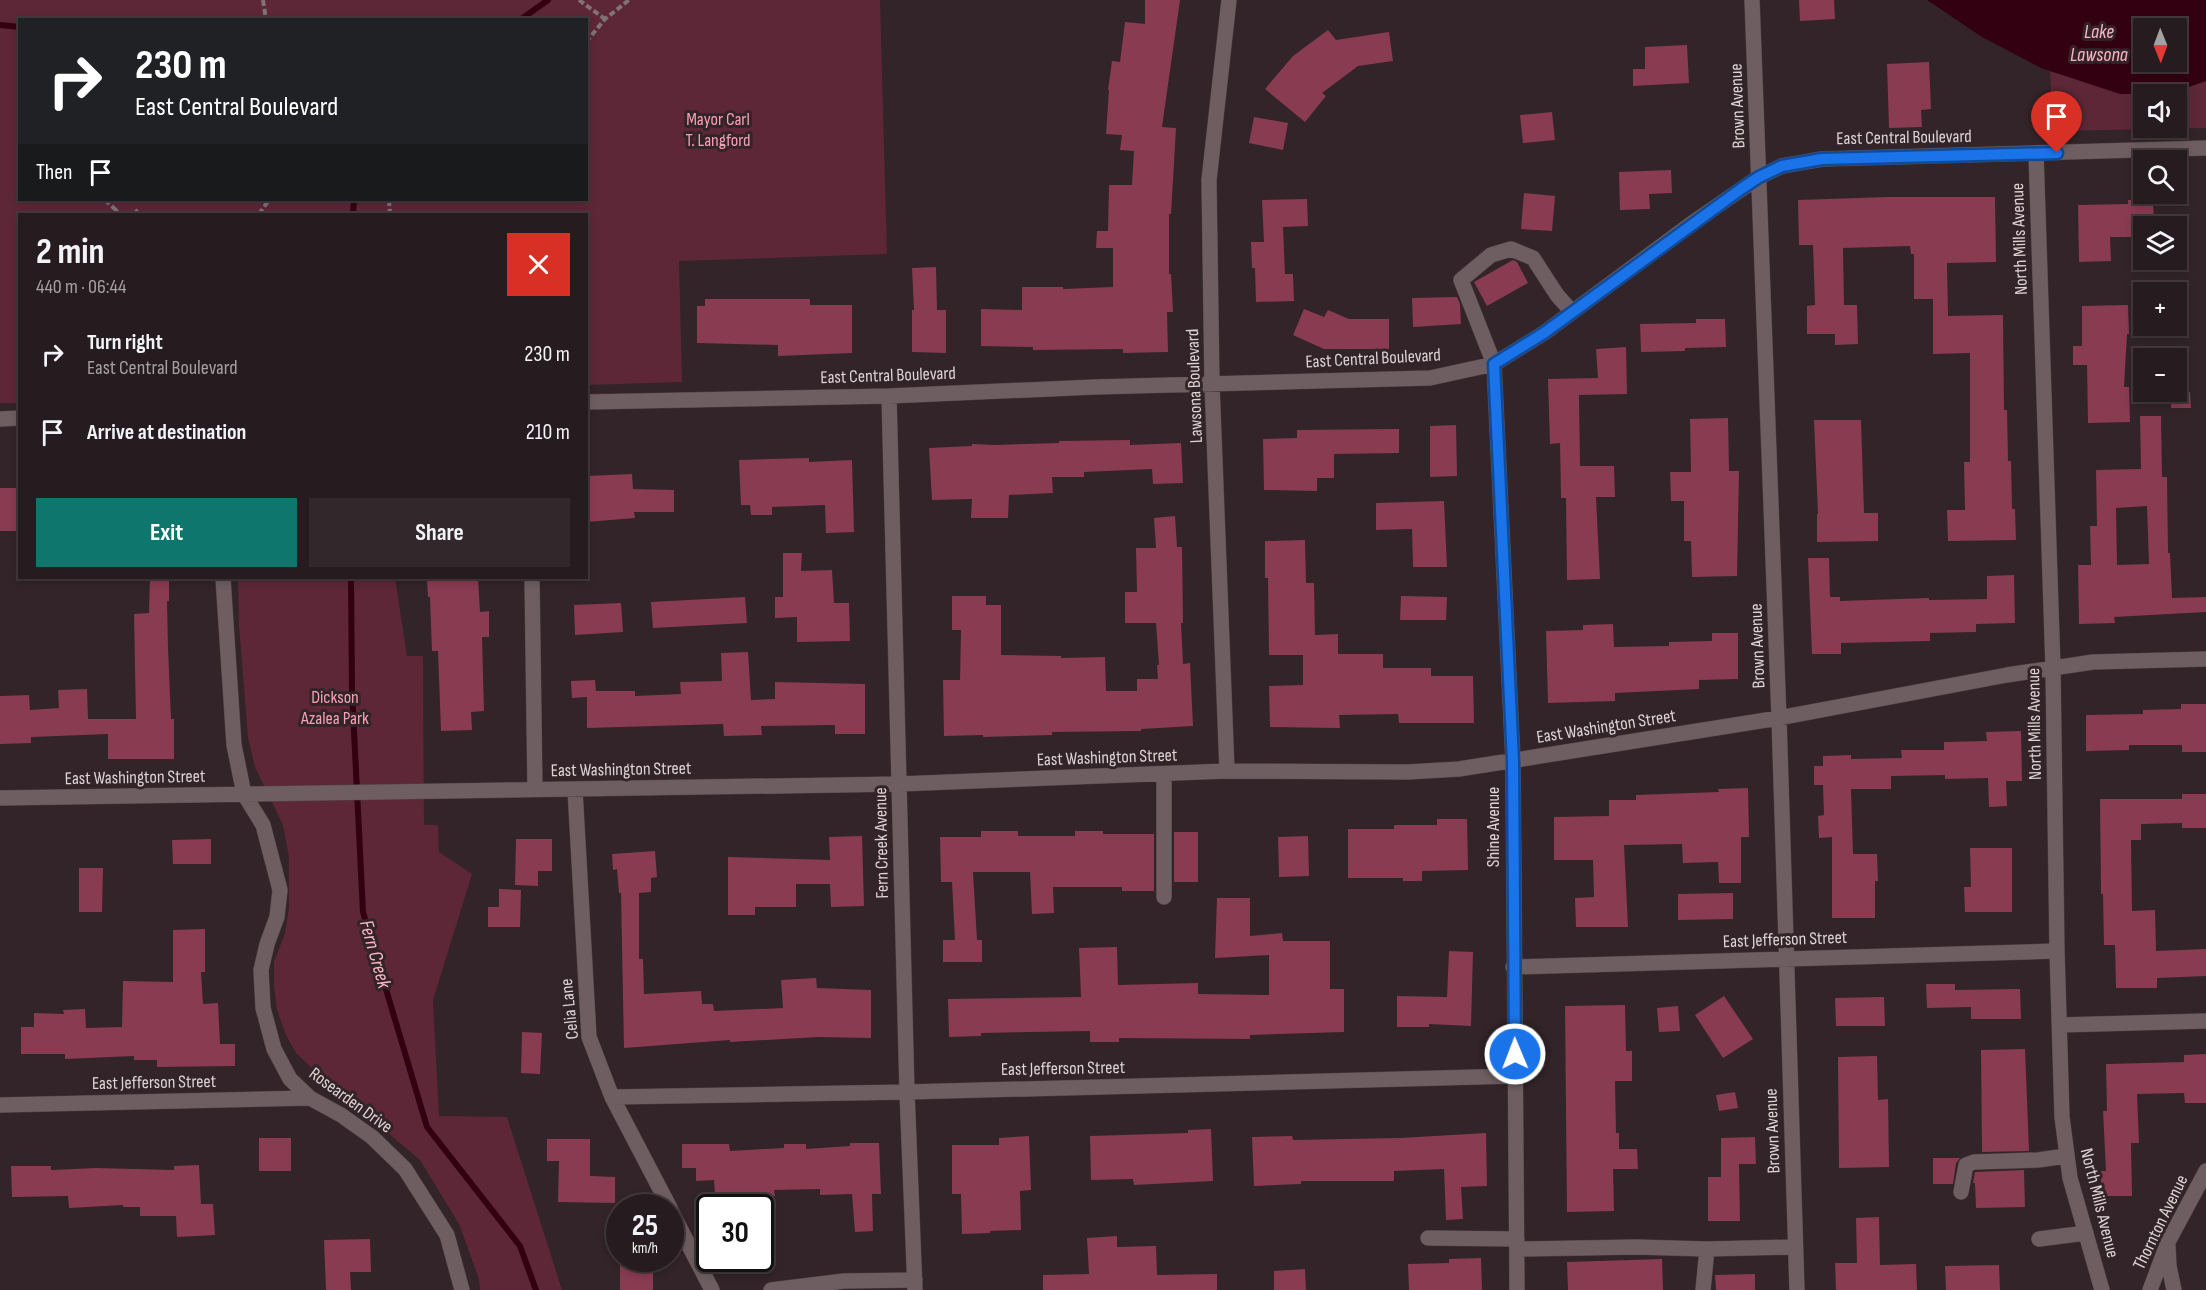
<!DOCTYPE html>
<html lang="en">
<head>
<meta charset="utf-8">
<style>
  :root { --surface:#261b1e; --page:#32282b; --text:#f1f3f6; --muted:#a4a1a4; --line:#42393c; --accent:#0f766e }
  body { margin:0; font-family:"Sofia Sans Condensed",sans-serif; background:var(--page); color:var(--text); height:100vh; display:flex; flex-direction:column; font-size:22px; white-space:nowrap }
  * { box-sizing:border-box; margin:0 }
  p { font-size:20px; color:var(--muted) }
  .icon { flex:none; width:33px; height:33px; fill:none; stroke:currentColor; stroke-width:2; stroke-linecap:round; stroke-linejoin:round }
  .map { position:relative; flex:1; overflow:hidden }
  .sheet { position:absolute; left:18px; top:213px; width:570px; height:366px; display:flex; flex-direction:column; background:var(--surface); border-radius:0px; box-shadow:0 3px 9px #0003,0 0 0 2px var(--line) }
  .sheet>* { flex:none }
  .top-card { position:absolute; left:18px; top:18px; width:570px; height:183px; border-radius:0px; box-shadow:0 3px 9px #0003,0 0 0 2px var(--line); background:#202124; color:#fff; overflow:hidden }
  .needle { width:39px; rotate:179deg }
  .tools { position:absolute; left:2133px; top:18px; display:grid; gap:12px }
  .tools a { display:grid; place-items:center; width:54px; height:54px; border-radius:0px; background:var(--surface); box-shadow:0 3px 9px #0003,0 0 0 2px var(--line); font-size:30px }
  .speed { position:absolute; left:606px; top:1194px; display:flex; gap:12px; font-size:30px; font-weight:700; text-align:center }
  .speed>* { display:grid; place-content:center; width:78px; height:78px; border-radius:50%; background:var(--surface); box-shadow:0 3px 9px #0003,0 0 0 2px var(--line); line-height:1 }
  .speed small { font-size:15px; font-weight:400 }
  .speed .limit { border:3px solid #111; border-radius:9px; background:#fff; color:#111 }
  .pin { position:absolute; display:grid; place-items:center; width:51px; height:51px; color:#fff; margin:-62px -26px; border-radius:50% 50% 50% 0; rotate:-45deg; box-shadow:0 0 6px #0007 }
  .pin .icon { rotate:45deg }
  .me { position:absolute; width:66px; margin:-33px; rotate:359deg; stroke-linejoin:round; filter:drop-shadow(0 0 4px #0008) }
  .turn { display:flex; align-items:center; gap:21px; height:126px; padding:0 18px; font-size:27px }
  .turn .icon { width:78px; height:78px; stroke-width:2.5 }
  .turn b { display:block; font-size:42px; line-height:51px }
  .then { display:flex; align-items:center; height:57px; padding:0 18px; background:#0003; gap:12px; font-size:22px }
  .round { display:grid; place-items:center; flex:none; width:63px; height:63px; border-radius:0px; background:var(--page) }
  .headline { display:flex; align-items:center; justify-content:space-between; height:102px; padding:0 18px }
  h1 { font-size:36px; font-weight:700; line-height:45px }
  .action { display:flex; gap:12px; margin-top:auto; padding:12px 18px }
  .action a { flex:1; height:69px; border-radius:0px; background:var(--accent); color:#fff; font-size:24px; font-weight:700; line-height:69px; text-align:center }
  .action a+a { background:var(--page); color:var(--text) }
  ul { padding:0; list-style:none }
  li { display:flex; align-items:center; gap:18px; height:78px; padding:0 18px }
  li div { flex:1 }
  li b { display:block; font-size:22px }
  li em { font-style:normal }
  .map>svg:first-child { display:block }
  .green { fill:#5d2737; fill-rule:evenodd }
  .water { fill:#330012; fill-rule:evenodd }
  .lines { fill:none; stroke-linecap:round; stroke-linejoin:round }
  .stream { stroke:#330012; stroke-width:6 }
  .building { fill:#893b52; fill-rule:evenodd }
  .minor-casing { stroke:#4d4143; stroke-width:16 }
  .path { stroke:#7f7376; stroke-width:4; stroke-dasharray:6 3; stroke-linecap:butt }
  .minor { stroke:#6e5e61; stroke-width:15 }
  .route-casing { stroke:#114b97; stroke-width:15 }
  .route { stroke:#1a73e8; stroke-width:10 }
  .labels { text-anchor:middle; stroke-width:6; stroke-linejoin:round; paint-order:stroke }
  .street-label { font-size:18px; fill:#ded4d6; stroke:#322428 }
  .park-label { font-size:18px; fill:#fa9fb5; stroke:#322428 }
  .water-label { font-size:20px; font-style:italic; fill:#fcb6c6; stroke:#322428 }
</style>
</head>
<body>
<div class="map">
<svg width="2206" height="1290" viewBox="0 0 2206 1290">
  <rect width="100%" height="100%" fill="#322428"/>
  <path class="green" d="M0,0H880L887,254L679,261L682,382L587,385L586,214H20L19,403H0ZM20,20H586V200H20Z
    M2050,71L2080,80L2168,94L2206,81V128L2053,131ZM2144,94H2176V128H2144Z
    M238,578H395L407,656H423L424,825H438L439,852L472,874L433,1000L439,1116L507,1117L562,1290H480L479,1279L459,1224L420,1160L316,1072L296,1053L286,1035L277,1010L274,986V962L285,933L289,908V857L283,825L255,767L248,738L239,625Z"/>
  <path class="water" d="M1927,0H2206V81L2168,94H2120L2041,68L1982,37ZM2144,28H2176V62H2144Z"/>
  <g class="lines">
    <path class="stream" d="M520,20L548,0
      M0,25L20,27
      M353,214L354,200
      M351,578L352,691L363,912L427,1127L520,1246L536,1290"/>
  </g>
  <path class="building" d="M1145,0H1180L1162,127L1176,128L1171,214H1169V274H1171L1173,312H1167L1168,352L1123,353V349L1033,350V347L981,346V309L1022,310V287H1063V289L1113,287V248H1096L1097,231H1108L1109,185H1132L1134,151L1120,150L1122,135L1106,134L1109,90H1108L1112,61L1120,62L1125,22L1145,24Z
    M1799,0H1834L1835,19L1800,21Z
    M1328,30L1336,40L1389,32L1393,61L1358,66L1322,93L1326,96L1305,122L1265,89L1293,56Z
    M1687,45L1689,83L1633,86V69H1645V47Z
    M1929,62L1931,109L1921,110L1922,127L1889,128L1887,64Z
    M1552,112L1555,140L1523,143L1520,115Z
    M1254,117L1288,123L1283,150L1249,143Z
    M1671,170L1672,193L1649,194L1650,209L1620,210L1619,172Z
    M1524,193L1555,196L1552,231L1521,229Z
    M1888,197H1995L1996,262L1947,263L1948,316L2003,315L2004,410H2007L2008,461H2011L2012,509H2015L2016,540L1948,541L1947,510H1965L1964,462H1970V353L1933,354V299H1914V254H1911L1910,246L1843,248L1844,305H1857L1858,344L1835,345V334H1807V306L1815,305L1813,245H1799L1798,200Z
    M1307,199L1308,226L1283,227L1285,274H1293L1294,301L1256,302L1255,268H1252L1251,242H1264L1262,200Z
    M2128,200H2153L2154,226H2144V237H2110L2111,261L2079,262L2078,205L2128,204Z
    M1513,260L1517,262L1528,283L1487,306L1474,282Z
    M936,267L937,310H946V353L912,352V310H914L912,268Z
    M1457,297L1460,304L1461,324L1413,327L1412,298Z
    M705,299H810V305H852V353L778,356V345L697,343V306H705Z
    M2128,305L2129,334H2127L2124,387H2129L2130,422L2088,423L2087,365H2073V346H2082V306Z
    M1304,309L1324,317L1328,310L1349,319H1389V349H1324L1293,335Z
    M1696,319H1725L1726,347L1685,348V351L1641,352L1640,324L1696,323Z
    M1626,347L1627,394L1579,395L1580,466H1614L1615,497H1596L1600,579L1567,580L1566,498H1561L1560,443L1550,444L1548,379L1598,378L1596,349Z
    M2172,392H2190L2191,408H2171Z
    M2140,416H2161L2162,477H2167L2168,553H2170L2172,598L2206,597V612L2114,617L2115,623L2079,624L2078,565H2091L2090,526H2097L2096,470L2141,469ZM2147,506L2149,564L2117,565L2116,508Z
    M1728,418L1729,471H1739L1737,576L1692,577L1691,541H1684V501H1671L1670,472H1691L1690,419Z
    M1814,420H1861L1864,513H1878V541L1817,542V514H1818Z
    M1456,425L1457,476L1430,477V426Z
    M1399,429V453L1334,454V478H1317V491L1264,490L1263,439L1297,438V430Z
    M1130,440V445L1181,443L1183,483L1153,484L1152,469L1084,472V477H1052L1053,493L1009,495L1008,518H971L972,499L932,500L929,448L972,446V444L995,445L1059,443V441Z
    M809,458V462L852,460L854,532L826,533L825,505L772,507V515H751L750,505H741L739,460Z
    M632,474L633,489L674,490V512H634L635,518L586,522V476Z
    M0,488H20V531H0Z
    M1444,501L1447,567H1413L1412,529L1376,530V503Z
    M1175,516L1177,547H1182L1183,623H1181L1183,664L1190,663L1193,726L1141,729V731L1052,732V735L983,737V735L944,736L943,680H960L961,630H952V596H986V605H1001V655L1061,656V658L1105,657L1106,691H1137V679H1158L1157,665H1159L1156,623H1125V592H1137L1136,548H1156L1154,518Z
    M1305,540L1306,583H1314L1315,635L1338,634V654H1383V668H1431V676H1473L1474,723H1399L1398,714L1339,715L1340,728L1270,727L1269,686L1303,685V655H1269L1268,578H1265V541Z
    M783,553H802L801,571L832,570L834,603H849L850,641L797,642V617L775,618V597H783Z
    M1808,558H1829L1830,597H1840V601L1929,598V600L1987,599V576L2014,575L2015,623L1976,624V632L1930,633V641L1841,643V654H1812Z
    M150,578H169V601H167L168,648L171,719H174V759H108V734L31,737V743L0,744V696L29,695L30,710L59,708L58,690L87,689L88,719H136L134,614L149,613Z
    M452,578H478L480,612L489,611V637H482L484,711L471,712L472,730L441,731L438,651H432L430,597H428L427,581L452,580Z
    M1401,596L1447,597L1446,620H1400Z
    M745,597L747,623L653,628L651,602Z
    M621,603L623,632L575,635L574,605Z
    M1613,624L1614,647L1669,646V642L1712,641V633H1738V679L1699,680V689L1615,693V701L1548,703L1546,631L1583,630V625Z
    M748,652L751,700L775,699V682L865,684V734H835V725L761,726L762,735L724,736L723,724L587,728V697L572,698L571,681L595,680L596,691H635V696L681,694L680,682L722,681L721,653Z
    M2181,704H2206V752H2182V745H2129V750L2086,751V715L2143,714V710L2181,709Z
    M2021,731L2022,781H2006L2007,806L1989,807L1988,778L1945,779V775L1891,776V789H1851L1853,854H1877L1878,881H1875V918H1832V837L1819,838L1818,816L1824,815L1823,785H1814V766H1823V756L1851,755V759L1902,758L1901,750H1944V742L1987,741L1986,732Z
    M1748,788L1749,837H1741V883H1719L1718,862L1683,863L1682,844L1624,845L1628,927H1576L1575,898L1594,897L1593,860H1554V817L1609,816V800H1636V795L1719,792L1718,789Z
    M2182,794H2206V828H2182V823L2141,824V840H2131L2132,911L2155,910L2156,951L2206,949V976L2157,978V988H2116L2115,945H2104L2103,894H2101L2100,799H2182Z
    M1437,819H1467L1468,870L1422,871V881H1403V878H1348V829H1394V825H1437Z
    M981,831H1018V836H1075V831H1103V834H1154V891H1122V887H1053L1054,913L1032,914L1030,872H973L977,940H982V962H943V940H955L952,882H941L940,837H981Z
    M1174,832H1198V882H1174Z
    M862,836L864,906L831,907L830,884H796V907H755V915H728V857L830,860L829,837Z
    M1308,836L1309,876L1279,877L1278,837Z
    M211,839V864H173L172,840Z
    M516,839H552V871H538V886L515,885Z
    M1970,848H2012V912H1965L1964,887H1971Z
    M655,851L657,877L651,878V892L639,893V959H643L644,994L701,991L702,1004H713L714,1011L783,1008L781,980L816,978L817,988L871,990V1038L819,1037L730,1042V1040L624,1048L621,893H619L617,869L613,870L612,854Z
    M79,868H103L102,912H79Z
    M499,889L521,890L520,927H488V907H499Z
    M1733,893V919L1678,920V894Z
    M1217,898H1250V936L1282,933L1283,941H1330V989H1344V1032L1250,1035V1039L1119,1038V1042H1090V1031L981,1033V1036L949,1037L948,999L1081,997L1079,948L1117,947L1118,985L1198,983V994L1269,995V955L1215,958Z
    M205,929V972H201L203,1004L218,1003L220,1044H235V1066L157,1067V1060H134V1056L65,1059V1054H21V1027H34V1013L64,1014L63,1010L85,1009L86,1028L122,1027L123,981L173,982V930Z
    M1449,951L1473,952L1471,1026L1429,1024V1027H1397V996L1447,997Z
    M1926,984H1955V990L2020,989L2021,1019H1971V1007L1927,1008Z
    M1724,996L1753,1039L1723,1058L1695,1015Z
    M1884,997L1885,1026H1836L1835,998Z
    M1625,1005L1626,1051H1632V1081H1615L1616,1133H1619V1149H1637L1638,1169H1613L1614,1211L1567,1212L1565,1006Z
    M1678,1006L1680,1031L1659,1032L1657,1008Z
    M522,1032L542,1033L540,1074L521,1073Z
    M2025,1049L2029,1151L1982,1152L1981,1050Z
    M2206,1054V1103H2185L2184,1093L2137,1094L2139,1143H2131L2132,1196H2101V1171H2106L2103,1111H2107L2106,1064L2184,1062V1055Z
    M1877,1056L1878,1100L1888,1099L1889,1167L1839,1168L1838,1057Z
    M1735,1092L1738,1108L1719,1111L1716,1095Z
    M1211,1129L1213,1181L1134,1185L1133,1179L1091,1180L1090,1136L1188,1133V1130Z
    M1486,1133L1487,1186L1461,1187L1463,1219L1446,1220L1444,1169L1394,1171V1181H1301V1184L1254,1186L1252,1137L1292,1136L1293,1140L1400,1138Z
    M1029,1136L1031,1190L1020,1191L1021,1230L990,1231V1233L962,1234L961,1194H952V1145H999V1138Z
    M1755,1137L1756,1164H1739L1740,1221H1708V1177H1721V1138Z
    M259,1138H291V1171H259Z
    M547,1139H590V1176L615,1177V1203L558,1202L559,1161H547Z
    M850,1143H879L881,1194H872L873,1231L855,1232L852,1194L820,1195V1189L774,1190L775,1196L734,1198L735,1208H716L714,1180L696,1181V1168H682V1144H729L730,1151L784,1148V1144H806V1149L850,1146Z
    M1933,1158H1960L1956,1163L1953,1184H1933Z
    M199,1165L201,1204H213L215,1235L177,1237L176,1216H140V1207H123V1205L69,1208L68,1196L12,1197L11,1166H51V1170L96,1168L174,1170V1166Z
    M2024,1170L2025,1207L1976,1208L1975,1183H1973L1975,1172Z
    M1879,1217L1880,1265L1916,1264L1917,1290H1836L1835,1263H1857L1856,1218Z
    M1117,1236V1247L1156,1246L1157,1275L1217,1274V1290H1043V1275L1089,1274L1087,1238Z
    M370,1239L371,1272H350L351,1290H326L324,1240Z
    M620,1258H653V1290H620Z
    M1481,1258L1482,1290H1409L1408,1264L1449,1263V1259Z
    M1662,1259L1663,1290H1568L1567,1262Z
    M1999,1265L2000,1290H1946L1945,1266Z
    M1305,1269L1306,1290H1274V1271Z
    M1755,1274V1290H1716L1715,1275Z"/>
  <g class="lines">
    <defs>
      <path id="minor" d="M1752,0L1779,718L1797,1290
        M2036,153L2053,668L2057,951L2062,1117L2070,1178L2102,1290
        M889,396L907,1092L915,1290
        M586,402L889,396L1095,387L1430,378L1494,364L1544,333L1691,224L1759,177L1782,166L1822,159L2206,148
        M0,419L20,418
        M223,578L234,745L244,794L263,825L280,890L277,917L267,944L261,970L263,1008L274,1049L290,1079L310,1098L341,1115L372,1137L405,1169L447,1235L462,1290
        M532,578L535,790
        M1227,771L1212,384L1209,180L1229,0
        M575,790L589,1037L612,1097L670,1208
        M0,798L899,784L1227,771L1408,772L1459,769L1779,718L2007,675L2093,662L2206,659
        M1164,897V774
        M1513,967L2057,951
        M2060,1025L2206,1021
        M612,1097L907,1092L1515,1076
        M0,1105L310,1098
        M1961,1192L1966,1165L1974,1162L2038,1160L2066,1156
        M670,1209L712,1290
        M1428,1238L1517,1239
        M2039,1239L2086,1233
        M2168,1246L2169,1266L2174,1290
        M1517,1249L1636,1247L1707,1249L1795,1247
        M771,1290L844,1281L915,1280
        M1517,1290L1513,761L1494,364L1461,280L1491,255L1511,249L1533,258L1557,295L1572,312
        M1703,1290L1707,1249
        M2150,1290L2168,1242L2206,1171"/>
    </defs>
    <use href="#minor" class="minor-casing"/>
    <path class="path" d="M263,0L266,20
      M579,0L605,19
      M586,42L605,19L629,0
      M105,200L117,211
      M389,200L390,214
      M113,214L117,211L121,214
      M134,214L138,210
      M259,214L269,200"/>
    <use href="#minor" class="minor"/>
  </g>
  <g class="lines">
    <defs>
      <path id="route" d="M1515,1054L1513,761L1494,364L1544,333L1741,189L1759,177L1782,166L1822,159L2057,153"/>
    </defs>
    <use href="#route" class="route-casing"/>
    <use href="#route" class="route"/>
  </g>
  <g class="labels">
    <g class="street-label">
      <text transform="translate(1737 106) rotate(-92)" y="6">Brown Avenue</text>
      <text transform="translate(1904 137) rotate(-1)" y="6">East Central Boulevard</text>
      <text transform="translate(2019 239) rotate(-92)" y="6">North Mills Avenue</text>
      <text transform="translate(1373 358) rotate(-3)" y="6">East Central Boulevard</text>
      <text transform="translate(888 375) rotate(-2)" y="6">East Central Boulevard</text>
      <text transform="translate(1194 386) rotate(-92)" y="6">Lawsona Boulevard</text>
      <text transform="translate(1757 646) rotate(-92)" y="6">Brown Avenue</text>
      <text transform="translate(2034 724) rotate(-91)" y="6">North Mills Avenue</text>
      <text transform="translate(1606 726) rotate(-9)" y="6">East Washington Street</text>
      <text transform="translate(1107 757) rotate(-2)" y="6">East Washington Street</text>
      <text transform="translate(621 769) rotate(-1)" y="6">East Washington Street</text>
      <text transform="translate(135 777) rotate(-1)" y="6">East Washington Street</text>
      <text transform="translate(1493 827) rotate(-90)" y="6">Shine Avenue</text>
      <text transform="translate(881 843) rotate(-91)" y="6">Fern Creek Avenue</text>
      <text transform="translate(1785 939) rotate(-2)" y="6">East Jefferson Street</text>
      <text transform="translate(569 1009) rotate(-96)" y="6">Celia Lane</text>
      <text transform="translate(1063 1068) rotate(-1)" y="6">East Jefferson Street</text>
      <text transform="translate(154 1082) rotate(-1)" y="6">East Jefferson Street</text>
      <text transform="translate(351 1100) rotate(36)" y="6">Rosearden Drive</text>
      <text transform="translate(1772 1131) rotate(-92)" y="6">Brown Avenue</text>
      <text transform="translate(2100 1203) rotate(76)" y="6">North Mills Avenue</text>
      <text transform="translate(2160 1222) rotate(-64)" y="6">Thornton Avenue</text>
    </g>
    <g class="park-label">
      <text x="718" y="125">Mayor Carl<tspan x="718" dy="21">T. Langford</tspan></text>
      <text x="335" y="703">Dickson<tspan x="335" dy="21">Azalea Park</tspan></text>
    </g>
    <g class="water-label">
      <text x="2099" y="38">Lake<tspan x="2099" dy="23">Lawsona</tspan></text>
      <text transform="translate(376 954) rotate(74)" y="7">Fern Creek</text>
    </g>
  </g>
</svg>
<div class="tools">
<a><svg class="needle" viewBox="-14 -14 28 28"><path d="M0-13l5 13h-10z" fill="#e53935"/><path d="M0 13l5-13h-10z" fill="#a4a1a4"/></svg></a>
<a><svg class="icon" aria-label="sound" viewBox="0 0 24 24"><path d="M4 9h4l5-4v14l-5-4H4zM17 9q2 3 0 6"/></svg></a>
<a><svg class="icon" aria-label="search" viewBox="0 0 24 24"><circle cx="10" cy="10" r="6"/><path d="M15 15l6 6"/></svg></a>
<a><svg class="icon" aria-label="layers" viewBox="0 0 24 24"><path d="M12 4l9 5-9 5-9-5zM3 14l9 5 9-5"/></svg></a>
<a>+</a>
<a>−</a>
</div>
<div class="speed"><div>25<small>km/h</small></div><div class="limit">30</div></div>
<div class="pin" style="left:2057px;top:153px;background:#d93025"><svg class="icon" aria-label="arrive" viewBox="0 0 24 24"><path d="M6 21V4h12l-3 4 3 4H6"/></svg></div>
<svg class="me" style="left:1515px;top:1054px" viewBox="-20 -20 40 40"><circle r="17" fill="#1a73e8" stroke="#fff" stroke-width="3"/><path d="M0-11L8 9 0 5-8 9z" fill="#fff"/></svg>
<div class="top-card">
<div class="turn"><svg class="icon" aria-label="right" viewBox="0 0 24 24"><path d="M7 20v-9h11M14 6l5 5-5 5"/></svg><div><b>230 m</b>East Central Boulevard</div></div>
<div class="then">Then<svg class="icon" aria-label="arrive" viewBox="0 0 24 24"><path d="M6 21V4h12l-3 4 3 4H6"/></svg></div>
</div>
<section class="sheet">
<div class="headline"><div><h1>2 min</h1><p>440 m · 06:44</p></div><a class="round" style="background:#d93025;color:#fff"><svg class="icon" aria-label="close" viewBox="0 0 24 24"><path d="M6 6l12 12M18 6L6 18"/></svg></a></div>
<ul>
<li><svg class="icon" aria-label="right" viewBox="0 0 24 24"><path d="M7 20v-9h11M14 6l5 5-5 5"/></svg><div><b>Turn right</b><p>East Central Boulevard</p></div><em>230 m</em></li>
<li><svg class="icon" aria-label="arrive" viewBox="0 0 24 24"><path d="M6 21V4h12l-3 4 3 4H6"/></svg><div><b>Arrive at destination</b></div><em>210 m</em></li>
</ul>
<div class="action"><a>Exit</a><a>Share</a></div>
</section>
</div>
</body>
</html>
